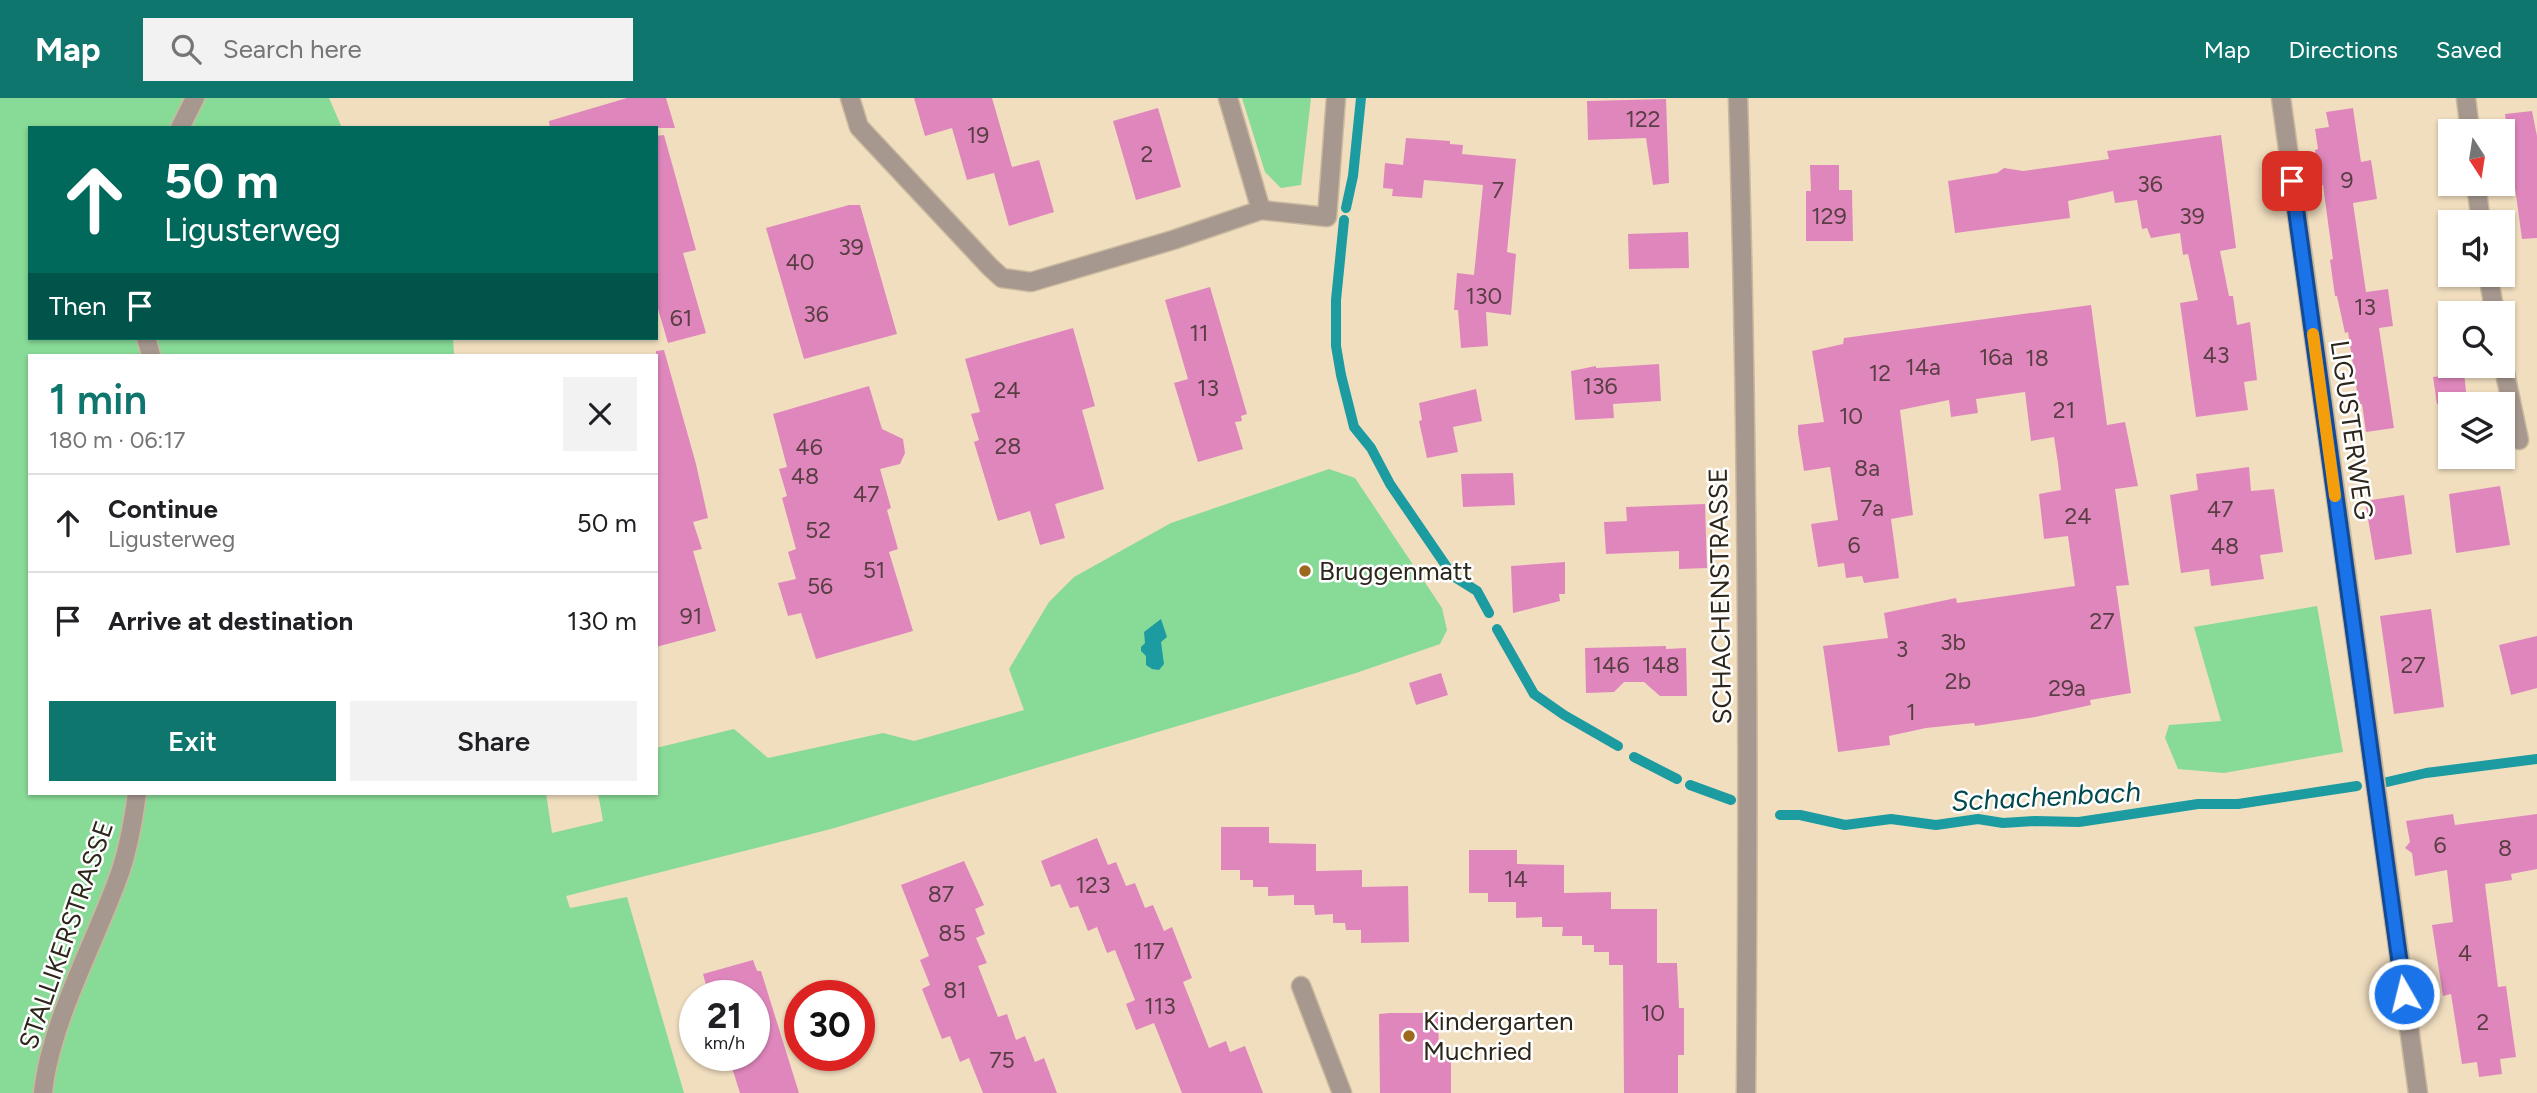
<!DOCTYPE html>
<html lang="en">
<head>
<meta charset="utf-8">
<style>
  :root { --surface:#fff; --page:#f2f2f2; --text:#202124; --muted:#757577; --line:#e0e0e0; --accent:#0f766e }
  body { margin:0; font-family:Figtree,sans-serif; background:var(--page); color:var(--text); height:100vh; display:flex; flex-direction:column; font-size:26px; white-space:nowrap }
  * { box-sizing:border-box; margin:0 }
  p { font-size:23px; color:var(--muted) }
  .icon { flex:none; width:38px; height:38px; fill:none; stroke:currentColor; stroke-width:2; stroke-linecap:round; stroke-linejoin:round }
  .map { position:relative; flex:1; overflow:hidden }
  .sheet { position:absolute; left:28px; top:256px; width:630px; height:441px; display:flex; flex-direction:column; background:var(--surface); border-radius:0px; box-shadow:0 2px 5px #0004 }
  .sheet>* { flex:none }
  .banner { position:absolute; left:28px; top:28px; width:630px; height:214px; border-radius:0px; box-shadow:0 2px 5px #0004; background:#00695c; color:#fff; overflow:hidden }
  .needle { width:46px; rotate:168deg }
  .controls { position:absolute; left:2438px; top:21px; display:grid; gap:14px }
  .controls a { display:grid; place-items:center; width:77px; height:77px; border-radius:0px; background:var(--surface); box-shadow:0 2px 5px #0004; font-size:35px }
  .speed { position:absolute; left:679px; top:882px; display:flex; gap:14px; font-size:35px; font-weight:700; text-align:center }
  .speed>* { display:grid; place-content:center; width:91px; height:91px; border-radius:50%; background:var(--surface); box-shadow:0 2px 5px #0004; line-height:1 }
  .speed small { font-size:18px; font-weight:400 }
  .speed .limit { border:10px solid #d22; background:#fff; color:#111 }
  .pin { position:absolute; display:grid; place-items:center; width:60px; height:60px; color:#fff; margin:-30px; border-radius:14px; box-shadow:0 4px 10px #0006 }
  .me { position:absolute; width:77px; margin:-38px; rotate:352deg; stroke-linejoin:round; filter:drop-shadow(0 0 5px #0008) }
  .turn { display:flex; align-items:center; gap:24px; height:147px; padding:0 21px; font-size:32px }
  .turn .icon { width:91px; height:91px; stroke-width:2.5 }
  .turn b { display:block; font-size:49px; line-height:60px }
  .then { display:flex; align-items:center; height:66px; padding:0 21px; background:#0003; gap:14px; font-size:26px }
  .round { display:grid; place-items:center; flex:none; width:74px; height:74px; border-radius:0px; background:var(--page) }
  .head { display:flex; align-items:center; justify-content:space-between; height:119px; padding:0 21px }
  h1 { font-size:42px; font-weight:600; line-height:52px; color:var(--accent) }
  .cta { display:flex; gap:14px; margin-top:auto; padding:14px 21px }
  .cta a { flex:1; height:80px; border-radius:0px; background:var(--accent); color:#fff; font-size:28px; font-weight:600; line-height:80px; text-align:center }
  .cta a+a { background:var(--page); color:var(--text) }
  ul { padding:0; list-style:none }
  li { display:flex; align-items:center; gap:21px; height:98px; padding:0 21px; border-top:2px solid var(--line) }
  li div { flex:1 }
  li b { display:block; font-size:26px }
  li em { font-style:normal }
  header { display:flex; align-items:center; gap:42px; box-sizing:border-box; height:98px; padding:0 35px; background:var(--accent); color:#fff }
  header strong { font-size:33px }
  nav { display:flex; gap:38px; margin-inline-start:auto; font-size:24px }
  .search { width:490px; height:63px; background:var(--page); display:flex; align-items:center; gap:18px; box-sizing:border-box; padding:0 24px; border-radius:0px; color:var(--muted); font-size:26px }
  .map>svg:first-child { display:block }
  .green { fill:#88da97 }
  .water { fill:#1c9ba0 }
  .lines { fill:none; stroke-linecap:round; stroke-linejoin:round }
  .stream { stroke:#1c9ba0; stroke-width:10 }
  .building { fill:#df87bd }
  .minor-casing { stroke:#cab99e; stroke-width:21 }
  .minor { stroke:#a6988f; stroke-width:18 }
  .route-casing { stroke:#114b97; stroke-width:18 }
  .route { stroke:#1a73e8; stroke-width:12 }
  .slow { stroke:#f59e0b; stroke-width:12 }
  .poi-dot { fill:#9c6a1f; stroke:#fff; stroke-width:2.5 }
  .labels { text-anchor:middle; stroke-width:5; stroke-linejoin:round; paint-order:stroke }
  .number-label { font-size:23px; fill:#5a3e43 }
  .street-label { font-size:26px; fill:#2d261a; stroke:#fff }
  .poi-label { font-size:26px; fill:#2d261a; stroke:#fff; text-anchor:start }
  .water-label { font-size:28px; font-style:italic; fill:#00494c; stroke:#fff }
</style>
</head>
<body>
<header>
<strong>Map</strong>
<div class="search"><svg class="icon" aria-label="search" viewBox="0 0 24 24"><circle cx="10" cy="10" r="6"/><path d="M15 15l6 6"/></svg>Search here</div>
<nav><a>Map</a><a>Directions</a><a>Saved</a></nav>
</header>
<div class="map">
<svg width="2537" height="995" viewBox="0 0 2537 995">
  <rect width="100%" height="100%" fill="#f1debf"/>
  <path class="green" d="M0,0H329L342,30H30V240H453L454,257H30V695H546L552,735L603,723L598,695H656V650L734,631L768,660L883,635L914,643L1024,612L1009,571L1049,504L1074,479L1171,425L1329,371L1355,380L1442,510L1447,532L1440,546L1356,575L831,731L566,798L570,810L627,799L684,995H0Z
    M1242,0H1311L1301,87L1281,90L1265,74Z
    M2317,508L2343,654L2224,675L2178,671L2165,640L2169,627L2221,623L2194,529Z"/>
  <path class="water" d="M1161,521L1167,539L1161,544L1164,566L1159,572L1152,571L1146,567V558L1141,553V549L1145,545L1144,534Z"/>
  <g class="lines">
    <path class="stream" d="M1346,110L1353,78L1361,0
      M1344,122L1336,202V248L1341,277L1354,329L1371,350L1390,386L1453,478L1477,493L1489,515
      M1497,531L1534,596L1564,617L1618,648
      M1634,659L1677,681
      M2387,684L2426,675L2537,661
      M1690,687L1731,702
      M1780,717H1800L1845,727L1891,721L1936,727L1978,721L2003,725L2035,723L2079,724L2198,706H2238L2357,688"/>
  </g>
  <path class="building" d="M627,0H666L675,30H550L549,23Z
    M914,0H992L1012,69L1039,62L1054,114L1009,128L994,75L967,82L952,30L925,38Z
    M1666,1L1669,85L1653,87L1646,40L1588,42L1587,3Z
    M1158,10L1181,89L1136,102L1113,23Z
    M2353,10L2361,64L2371,62L2377,101L2353,105L2366,194L2388,191L2393,228L2379,230L2394,330L2366,334L2362,306L2359,307L2348,234L2345,235L2337,198H2335L2330,162L2333,161L2327,117L2323,87L2320,88L2315,52L2318,51L2315,31L2329,29L2326,14Z
    M2532,13L2537,38V140L2522,141L2505,16Z
    M664,37L696,152L683,155L706,235L668,245L656,204V38Z
    M2221,37L2236,150L2220,153L2229,198H2233L2237,227L2250,224L2257,282L2244,284L2248,312L2196,319L2180,205L2198,202L2188,156L2183,157L2180,135L2151,140L2147,130L2142,131L2137,102L2115,105L2113,93L2068,103L2070,120L1955,135L1948,83L1997,75L2004,70L2023,73L2109,61L2107,53Z
    M1406,40L1450,43V46L1463,47L1462,56L1516,61L1507,154L1516,156L1511,217L1486,214L1488,248L1461,250L1458,212H1454L1457,175L1474,177L1483,87L1424,82L1422,100L1392,98L1393,91L1383,90L1385,65L1403,67Z
    M1810,67H1839V92H1852L1853,143H1806V93H1811Z
    M849,107H860L897,236L804,261L766,130Z
    M1688,134L1689,170L1629,171L1628,136Z
    M1210,189L1247,316L1241,318L1242,323L1235,324L1243,351L1198,364L1174,285L1188,281L1165,202Z
    M2091,207L2107,327L2125,324L2138,388L2115,391L2129,487L2116,488L2131,595L2090,602L2091,607L2035,619L1975,628L1974,625L1926,630L1889,638L1890,647L1838,654L1823,548L1888,540L1884,515L1956,500L1957,505L2075,488L2068,438L2044,441L2039,396L2061,392L2058,365L2054,339L2031,343L2025,294L1976,301L1978,315L1951,319L1949,302L1900,312L1913,417L1891,421L1899,480L1864,485L1862,478L1846,480L1844,465L1818,469L1811,426L1838,422L1830,369L1804,373L1798,335V327L1824,324L1812,253L1843,246L1844,240Z
    M1073,230L1095,308L1082,312L1104,391L1055,406L1065,440L1040,447L1030,413L998,423L974,344L979,342L971,316L980,314L965,261Z
    M664,252L696,366L708,420L693,424L702,451L693,453L716,533L656,549V253Z
    M1659,266L1661,303L1613,306L1614,320L1575,322L1571,273L1596,268V270Z
    M2464,275L2467,302L2437,306L2433,279Z
    M869,288L882,331L903,341L905,355L900,366L880,371L891,410L887,412L898,451L889,454L913,533L816,561L801,515L788,518L778,485L796,481L788,454L796,451L782,400L787,398L779,371L787,369L773,316Z
    M1476,291L1482,323L1453,329L1458,354L1427,360L1419,323L1422,322L1419,305Z
    M2249,369L2251,393L2274,391L2283,454L2260,457L2264,481L2211,488L2209,471L2181,475L2170,397L2198,392L2196,376Z
    M1513,375L1515,407L1463,409L1461,376Z
    M2500,388L2510,447L2456,455L2449,396Z
    M2404,397L2412,456L2375,462L2365,403Z
    M1705,406L1707,470L1679,471V453L1606,456L1604,424L1627,423L1626,409Z
    M1565,464V496H1559L1560,503L1513,515L1511,468Z
    M2431,511L2444,609L2394,616L2380,518Z
    M2537,538V590L2511,597L2499,547Z
    M1666,548V551L1686,550L1687,598H1660L1644,584H1624L1614,594L1586,595L1585,550Z
    M1441,575L1448,597L1416,607L1409,585Z
    M2453,716L2455,727L2537,716V771L2511,776L2512,782L2485,786L2498,889L2506,888L2516,959L2500,961L2502,976L2479,979L2477,964L2462,966L2451,896L2443,898L2432,827L2453,824L2447,772L2415,778L2412,755L2405,750L2410,744L2406,723Z
    M1221,729H1269V745L1316,746V773L1362,772V789L1408,788L1409,844L1361,845V832H1346L1345,825H1333V816L1315,817L1314,807H1294V797L1268,798V789H1253V782H1240V772H1221Z
    M1097,740L1108,767L1116,764L1126,788L1135,785L1145,810L1153,807L1164,833L1172,829L1192,880L1183,884L1209,950L1226,943L1230,954L1245,948L1263,995H1182L1154,925L1136,932L1126,906L1135,902L1115,852L1107,855L1097,829L1088,833L1078,808L1070,810L1060,786L1051,789L1041,763Z
    M1469,752H1517V766L1564,767V795L1611,794V811H1657V865H1677L1679,910H1684V957H1678V995H1624L1623,867H1609V854H1594V847H1582V838H1562L1563,829H1542V819L1516,820V804H1488V795H1469Z
    M964,763L984,807L975,811L985,836L976,840L987,865L978,868L998,919L1007,916L1016,942L1025,938L1035,964L1044,960L1057,995H983L969,960L960,964L950,938L942,941L922,891L930,887L920,862L929,858L901,787Z
    M753,862L757,873H761L799,995H740L728,957H754V898H709L703,876Z
    M1390,915H1438L1439,961H1451V995H1380L1379,916Z"/>
  <g class="lines">
    <defs>
      <path id="minor" d="M850,0L859,29L990,169L1002,180L1031,184L1173,142L1261,112L1228,0
        M1738,0C1748,331 1749,663 1746,995
        M2281,0L2418,995
        M2466,0L2470,33
        M180,30L195,0
        M2476,86L2481,124
        M1261,112L1327,119L1336,0
        M2488,177L2495,215
        M146,240L151,257
        M2502,261L2519,342
        M1301,888L1342,995
        M43,995C50,926 93,848 117,783C128,755 133,725 137,695"/>
    </defs>
    <use href="#minor" class="minor-casing"/>
    <use href="#minor" class="minor"/>
  </g>
  <g class="lines">
    <defs>
      <path id="route" d="M2292,83L2404,896"/>
    </defs>
    <use href="#route" class="route-casing"/>
    <use href="#route" class="route"/>
    <path class="slow" d="M2313,236L2335,398"/>
  </g>
  <g class="poi-dot">
    <circle cx="1305" cy="473" r="7"/>
    <circle cx="1409" cy="938" r="7"/>
  </g>
  <g class="labels">
    <g class="number-label">
      <text x="1643" y="29">122</text>
      <text x="978" y="45">19</text>
      <text x="1147" y="64">2</text>
      <text x="2347" y="90">9</text>
      <text x="2150" y="94">36</text>
      <text x="1498" y="100">7</text>
      <text x="1829" y="126">129</text>
      <text x="2192" y="126">39</text>
      <text x="851" y="157">39</text>
      <text x="800" y="172">40</text>
      <text x="1484" y="206">130</text>
      <text x="2365" y="217">13</text>
      <text x="816" y="224">36</text>
      <text x="681" y="228">61</text>
      <text x="1199" y="243">11</text>
      <text x="2216" y="265">43</text>
      <text x="1996" y="267">16a</text>
      <text x="2037" y="268">18</text>
      <text x="1923" y="277">14a</text>
      <text x="1880" y="283">12</text>
      <text x="1600" y="296">136</text>
      <text x="1208" y="298">13</text>
      <text x="1007" y="300">24</text>
      <text x="2064" y="320">21</text>
      <text x="1851" y="326">10</text>
      <text x="1008" y="356">28</text>
      <text x="809" y="357">46</text>
      <text x="1867" y="378">8a</text>
      <text x="805" y="386">48</text>
      <text x="866" y="404">47</text>
      <text x="1872" y="418">7a</text>
      <text x="2220" y="419">47</text>
      <text x="2078" y="426">24</text>
      <text x="818" y="440">52</text>
      <text x="1854" y="455">6</text>
      <text x="2225" y="456">48</text>
      <text x="874" y="480">51</text>
      <text x="820" y="496">56</text>
      <text x="691" y="526">91</text>
      <text x="2102" y="531">27</text>
      <text x="1953" y="552">3b</text>
      <text x="1902" y="559">3</text>
      <text x="1611" y="575">146</text>
      <text x="1661" y="575">148</text>
      <text x="2413" y="575">27</text>
      <text x="1958" y="591">2b</text>
      <text x="2067" y="598">29a</text>
      <text x="1911" y="622">1</text>
      <text x="2440" y="755">6</text>
      <text x="2505" y="758">8</text>
      <text x="1516" y="789">14</text>
      <text x="1093" y="795">123</text>
      <text x="941" y="804">87</text>
      <text x="952" y="843">85</text>
      <text x="1149" y="861">117</text>
      <text x="2465" y="863">4</text>
      <text x="955" y="900">81</text>
      <text x="1160" y="916">113</text>
      <text x="1653" y="923">10</text>
      <text x="2483" y="932">2</text>
      <text x="1002" y="970">75</text>
    </g>
    <g class="street-label">
      <text transform="translate(2352 332) rotate(82)" y="9">LIGUSTERWEG</text>
      <text transform="translate(1720 498) rotate(-91)" y="9">SCHACHENSTRASSE</text>
      <text transform="translate(66 837) rotate(-71)" y="9">STALLIKERSTRASSE</text>
    </g>
    <g class="poi-label">
      <text x="1319" y="482">Bruggenmatt</text>
      <text x="1423" y="932">Kindergarten<tspan x="1423" dy="30">Muchried</tspan></text>
    </g>
    <g class="water-label">
      <text transform="translate(2046 698) rotate(-3)" y="10">Schachenbach</text>
    </g>
  </g>
</svg>
<div class="controls">
<a><svg class="needle" viewBox="-14 -14 28 28"><path d="M0-13l5 13h-10z" fill="#e53935"/><path d="M0 13l5-13h-10z" fill="#757577"/></svg></a>
<a><svg class="icon" aria-label="sound" viewBox="0 0 24 24"><path d="M4 9h4l5-4v14l-5-4H4zM17 9q2 3 0 6"/></svg></a>
<a><svg class="icon" aria-label="search" viewBox="0 0 24 24"><circle cx="10" cy="10" r="6"/><path d="M15 15l6 6"/></svg></a>
<a><svg class="icon" aria-label="layers" viewBox="0 0 24 24"><path d="M12 4l9 5-9 5-9-5zM3 14l9 5 9-5"/></svg></a>
</div>
<div class="speed"><div>21<small>km/h</small></div><div class="limit">30</div></div>
<div class="pin" style="left:2292px;top:83px;background:#d93025"><svg class="icon" aria-label="arrive" viewBox="0 0 24 24"><path d="M6 21V4h12l-3 4 3 4H6"/></svg></div>
<svg class="me" style="left:2404px;top:896px" viewBox="-20 -20 40 40"><circle r="17" fill="#1a73e8" stroke="#fff" stroke-width="3"/><path d="M0-11L8 9 0 5-8 9z" fill="#fff"/></svg>
<div class="banner">
<div class="turn"><svg class="icon" aria-label="ahead" viewBox="0 0 24 24"><path d="M12 20V5M6 11l6-6 6 6"/></svg><div><b>50 m</b>Ligusterweg</div></div>
<div class="then">Then<svg class="icon" aria-label="arrive" viewBox="0 0 24 24"><path d="M6 21V4h12l-3 4 3 4H6"/></svg></div>
</div>
<section class="sheet">
<div class="head"><div><h1>1 min</h1><p>180 m · 06:17</p></div><a class="round"><svg class="icon" aria-label="close" viewBox="0 0 24 24"><path d="M6 6l12 12M18 6L6 18"/></svg></a></div>
<ul>
<li><svg class="icon" aria-label="ahead" viewBox="0 0 24 24"><path d="M12 20V5M6 11l6-6 6 6"/></svg><div><b>Continue</b><p>Ligusterweg</p></div><em>50 m</em></li>
<li><svg class="icon" aria-label="arrive" viewBox="0 0 24 24"><path d="M6 21V4h12l-3 4 3 4H6"/></svg><div><b>Arrive at destination</b></div><em>130 m</em></li>
</ul>
<div class="cta"><a>Exit</a><a>Share</a></div>
</section>
</div>
</body>
</html>
